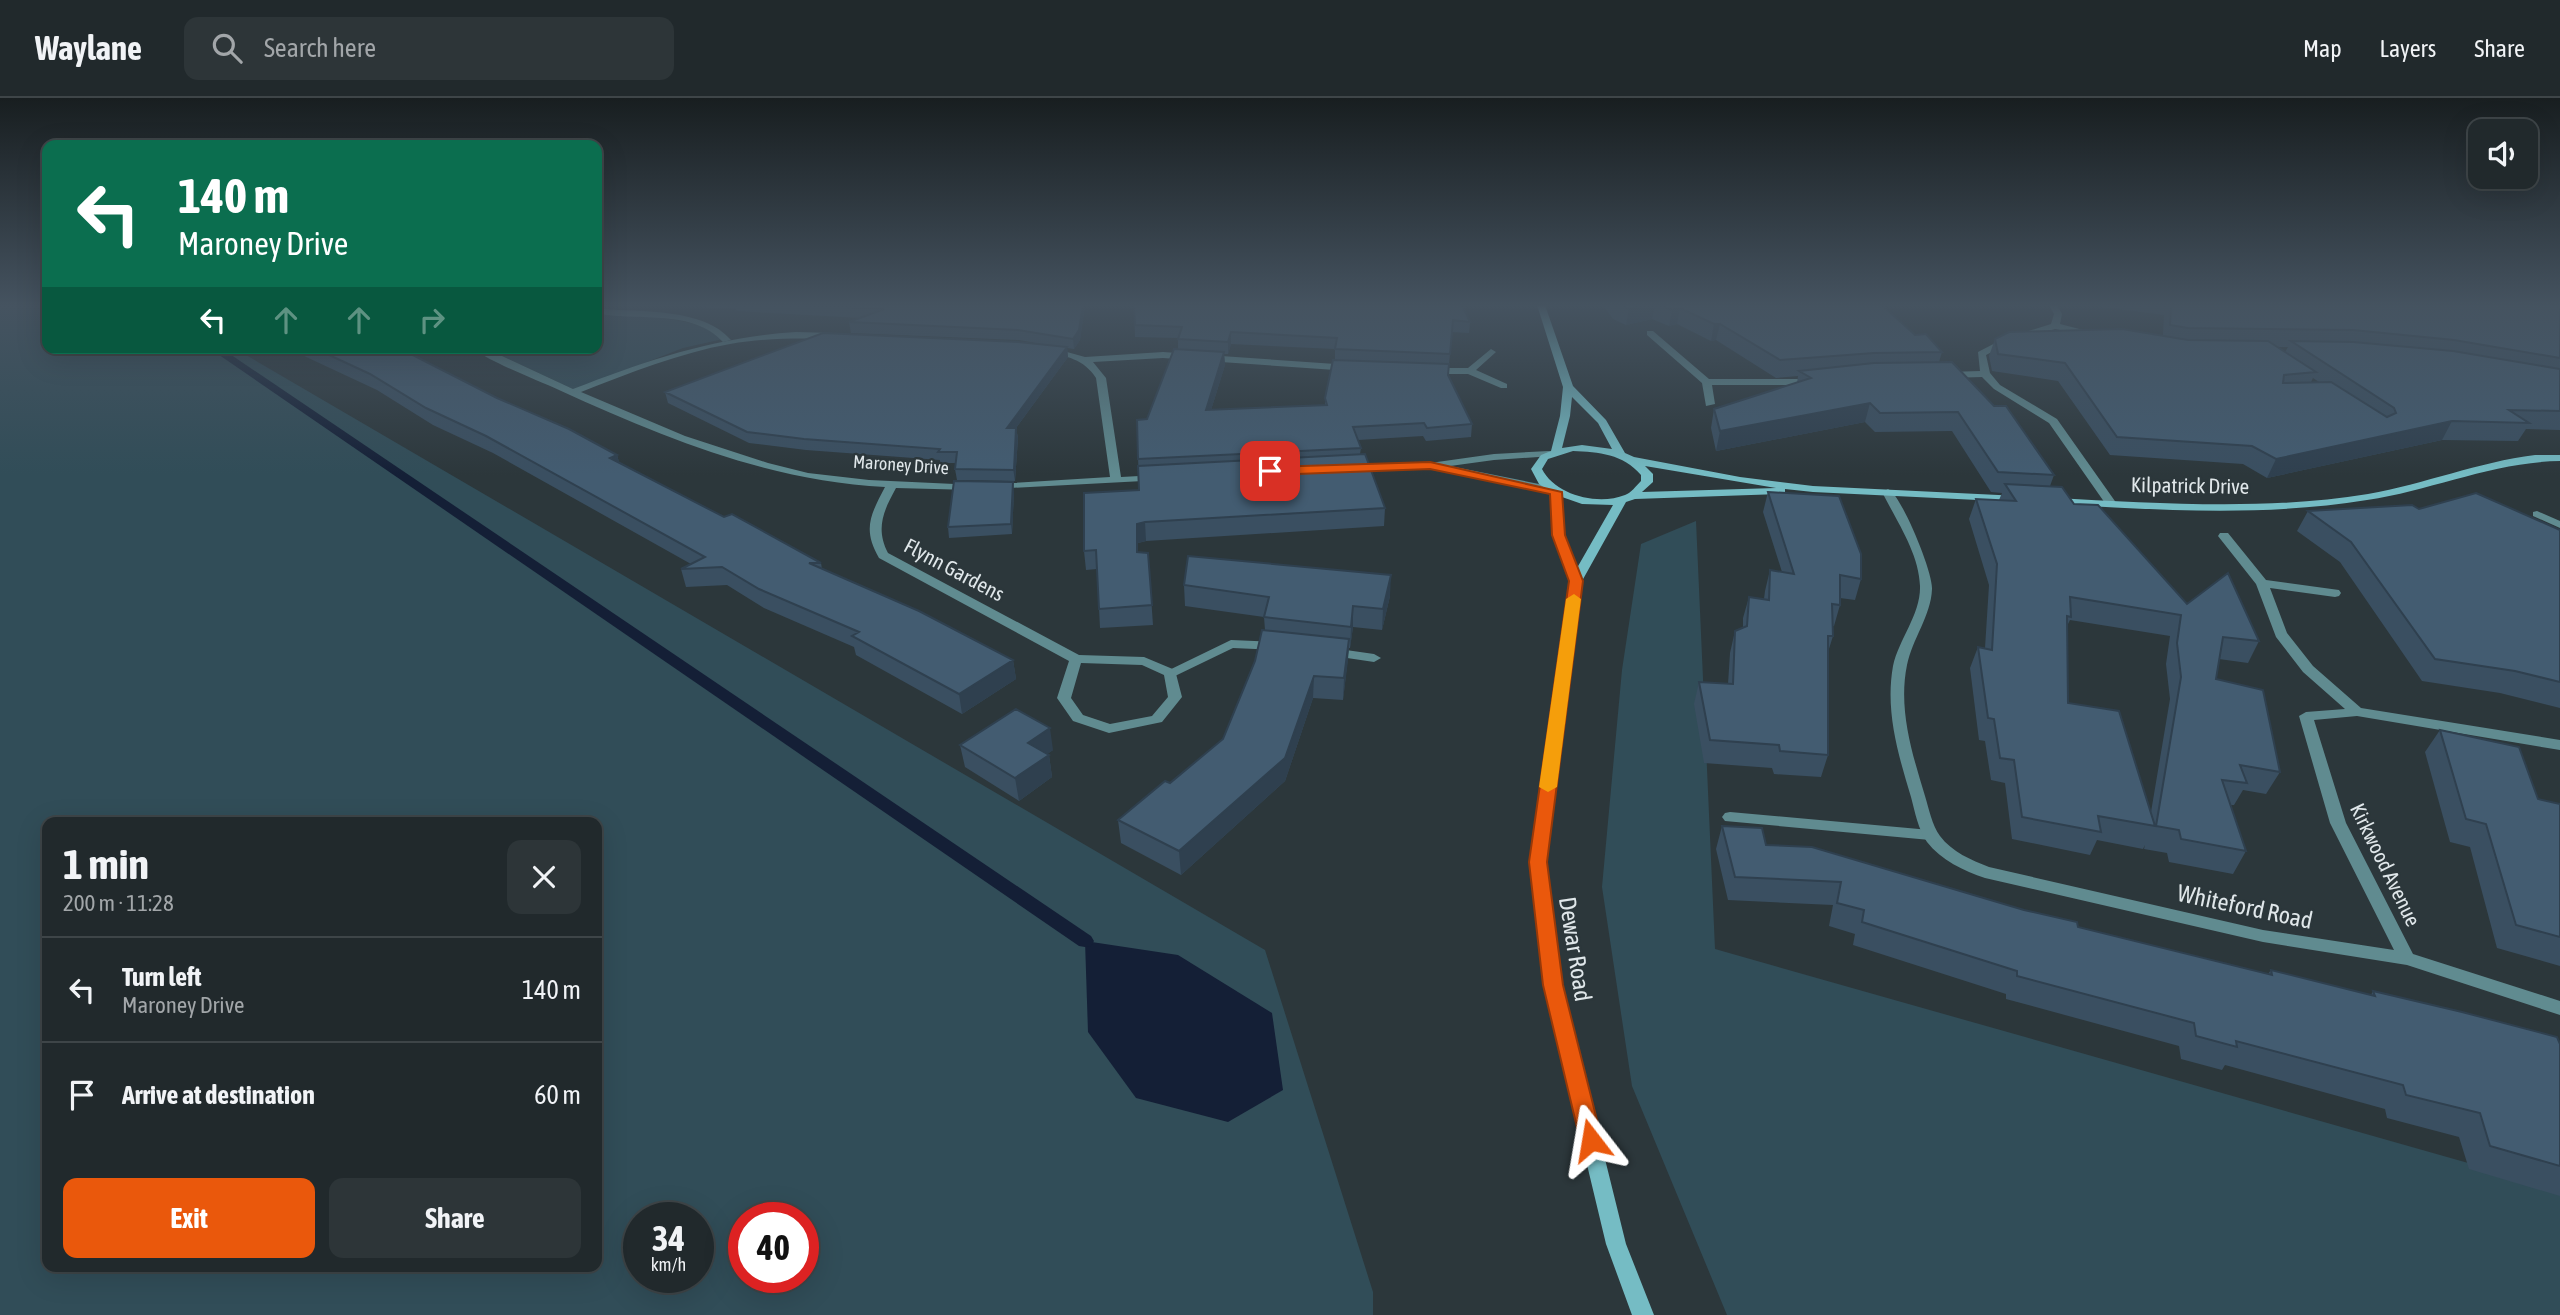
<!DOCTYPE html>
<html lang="en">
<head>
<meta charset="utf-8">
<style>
  :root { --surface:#21292c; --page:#2d3538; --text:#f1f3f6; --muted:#a2a6a9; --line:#3e4548; --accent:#ea580c }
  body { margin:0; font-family:"Asap Condensed",sans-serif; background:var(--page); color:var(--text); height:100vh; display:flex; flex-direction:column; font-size:26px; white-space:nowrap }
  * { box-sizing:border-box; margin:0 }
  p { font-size:23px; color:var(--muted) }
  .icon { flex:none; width:38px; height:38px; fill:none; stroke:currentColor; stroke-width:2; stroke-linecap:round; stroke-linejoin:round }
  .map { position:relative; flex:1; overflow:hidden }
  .details { position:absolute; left:42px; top:719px; width:560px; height:455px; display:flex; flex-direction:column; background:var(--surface); border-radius:14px; box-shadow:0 7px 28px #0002,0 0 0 2px var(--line) }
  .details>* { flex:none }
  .top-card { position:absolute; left:42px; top:42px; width:560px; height:214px; border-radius:14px; box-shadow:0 7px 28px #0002,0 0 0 2px var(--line); background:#0b6e4f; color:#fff; overflow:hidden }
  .tools { position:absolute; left:2468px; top:21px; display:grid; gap:14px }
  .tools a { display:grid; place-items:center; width:70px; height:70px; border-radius:14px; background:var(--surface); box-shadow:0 7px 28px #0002,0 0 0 2px var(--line); font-size:35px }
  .speed { position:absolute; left:623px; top:1104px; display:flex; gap:14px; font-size:35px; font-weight:700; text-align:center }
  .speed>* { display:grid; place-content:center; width:91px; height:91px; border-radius:50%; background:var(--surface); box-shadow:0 7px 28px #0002,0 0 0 2px var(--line); line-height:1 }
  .speed small { font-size:18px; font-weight:400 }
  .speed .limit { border:10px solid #d22; background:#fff; color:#111 }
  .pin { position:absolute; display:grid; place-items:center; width:60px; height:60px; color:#fff; margin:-30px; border-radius:14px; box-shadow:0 4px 10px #0006 }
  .me { position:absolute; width:77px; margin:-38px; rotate:346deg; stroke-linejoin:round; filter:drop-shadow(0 0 5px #0008) }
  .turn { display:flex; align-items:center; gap:24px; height:147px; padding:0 21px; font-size:32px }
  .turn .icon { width:91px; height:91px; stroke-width:2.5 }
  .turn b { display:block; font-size:49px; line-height:60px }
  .lanes { display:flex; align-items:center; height:66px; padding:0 21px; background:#0003; justify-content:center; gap:35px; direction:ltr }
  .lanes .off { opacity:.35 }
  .round { display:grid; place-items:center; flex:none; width:74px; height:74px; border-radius:14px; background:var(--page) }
  .head { display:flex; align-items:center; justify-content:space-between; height:119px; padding:0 21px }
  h1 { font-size:42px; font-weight:700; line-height:52px }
  .button { display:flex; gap:14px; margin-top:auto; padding:14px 21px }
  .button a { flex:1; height:80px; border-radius:14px; background:var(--accent); color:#fff; font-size:28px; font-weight:700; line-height:80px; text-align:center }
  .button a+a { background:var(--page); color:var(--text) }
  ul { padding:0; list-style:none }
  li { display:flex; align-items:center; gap:21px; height:105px; padding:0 21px; border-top:2px solid var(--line) }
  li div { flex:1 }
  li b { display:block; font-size:26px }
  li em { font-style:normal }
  header { display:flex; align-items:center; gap:42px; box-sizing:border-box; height:98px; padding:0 35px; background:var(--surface); border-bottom:2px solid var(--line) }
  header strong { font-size:33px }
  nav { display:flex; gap:38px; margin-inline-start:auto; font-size:24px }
  .search { width:490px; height:63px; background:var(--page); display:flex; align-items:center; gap:18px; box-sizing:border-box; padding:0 24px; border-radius:14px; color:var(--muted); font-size:26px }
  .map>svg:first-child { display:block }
  .green { fill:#314d58; fill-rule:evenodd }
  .water { fill:#141f36 }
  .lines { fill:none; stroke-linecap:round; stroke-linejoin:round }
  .stream { fill:#141f36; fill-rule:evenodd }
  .lane { fill:#608b90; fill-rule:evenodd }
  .street { fill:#608b90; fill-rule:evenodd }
  .secondary { fill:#75bcc4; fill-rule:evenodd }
  .wall { fill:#3a4f61; fill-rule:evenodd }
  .shaded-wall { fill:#2f404f }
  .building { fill:#435c71; stroke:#2f404f; stroke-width:2 }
  .route { fill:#ea580c; stroke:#983908; stroke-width:2 }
  .slow { fill:#f59e0b }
  .labels { text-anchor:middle; stroke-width:5; stroke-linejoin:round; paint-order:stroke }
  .far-street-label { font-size:18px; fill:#e0e7ea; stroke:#2c373b }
  .street-label { font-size:21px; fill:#e0e7ea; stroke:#2c373b }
  .near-street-label { font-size:24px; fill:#e0e7ea; stroke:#2c373b }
</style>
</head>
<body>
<header>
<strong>Waylane</strong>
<div class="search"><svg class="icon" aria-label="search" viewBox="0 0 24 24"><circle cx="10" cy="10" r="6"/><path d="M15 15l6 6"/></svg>Search here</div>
<nav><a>Map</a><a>Layers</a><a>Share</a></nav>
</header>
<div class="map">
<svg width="2560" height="1217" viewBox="0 0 2560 1217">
  <rect width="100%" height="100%" fill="#2c373b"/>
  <path class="green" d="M0,207H47V250H234L1265,852L1373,1194V1217H0ZM47,724H597V1169H47ZM639,1120H698V1180H639ZM744,1120H803V1180H744Z
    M597,216C635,219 695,216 723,241L683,250L575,292L485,250H597Z
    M1696,423L1715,851L2560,1091V1217H1727L1632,988L1602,789L1622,572L1641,446Z"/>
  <path class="water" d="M1085,843L1178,857L1272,915L1283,992L1228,1024L1136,1000L1088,934Z"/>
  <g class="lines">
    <path class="stream" d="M209,250H221L1091,838L1094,843L1091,848L1085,849L1079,848Z"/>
    <path class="lane" d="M603,211C641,214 704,210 731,242L723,244C693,211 639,223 600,216L599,214Z
      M1231,542L1277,544L1284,548L1277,552L1233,550L1175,578H1165L1163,575Z
      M1332,550L1374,556L1381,560L1374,564L1327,557L1325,554Z
      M1730,714L1930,732L1936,733L1938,737L1936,741L1930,742L1725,723L1722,719L1725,715Z"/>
    <path class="street" d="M2049,207H2057L2062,216L2060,226L2091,234V238L2055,231L2009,245L1986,257L1990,275L2000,287L2057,321L2117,406L2115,408H2107L2049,325L1994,291L1982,279L1948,280L1943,277L1948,274L1980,273L1978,254L2003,241L2051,226L2054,216Z
      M1647,233H1653L1709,281H1812L1817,284L1812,287H1712L1715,306L1706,308L1702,285L1647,237Z
      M796,234L833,235L838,238L833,241C799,240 764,240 730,246C679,255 630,275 581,294L685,338L768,365L808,375L869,382L976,387V391L972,392L896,390C884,412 875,430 888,455L1079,557L1144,559L1175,572L1182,599L1162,624L1109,635L1073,623L1057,600L1069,563L879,460C862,431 871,416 885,389C769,383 664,340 559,292C535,281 492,265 472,250H485L573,291C648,262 715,239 796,234ZM1081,565L1142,567L1164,577L1168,599L1152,618L1110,626L1083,617L1071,600Z
      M1049,249L1085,259L1163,254L1350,267L1355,270L1350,273L1163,260L1093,264L1106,280L1121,379L1158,377L1164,380L1162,382L992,391V387L996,386L1110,379L1096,280C1084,261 1066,258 1046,254V250Z
      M1491,251L1496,254L1476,272L1507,286V290H1501L1468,276H1430L1425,273L1430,270H1468Z
      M1549,353L1553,354V358L1494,362L1450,368L1554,389L1556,391L1550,394L1436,370L1353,372L1348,369L1353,366L1430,365L1494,356Z
      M1888,391C1901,396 1933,474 1932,491C1931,518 1912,541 1907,567C1898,611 1912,655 1925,698C1929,711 1932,727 1940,738C1952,754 1971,762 1989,769L2263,832L2394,852L2330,725L2299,618L2306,614L2345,611L2303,574L2276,539L2256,486L2218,438L2220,435H2228L2266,482L2339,492L2341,495L2339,498L2335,499L2270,490L2287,535L2313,568L2361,610L2560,642V652L2357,618L2314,622L2346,725L2413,856L2560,903V917L2407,867L2263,844L1985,780C1964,773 1941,762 1927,744C1918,731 1915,714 1911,699C1898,656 1885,613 1893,568C1899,541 1921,516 1920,488C1919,455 1896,422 1882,394Z
      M2537,413L2560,423V430L2533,418V414Z"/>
    <path class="secondary" d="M1537,207H1545L1573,288L1606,322L1625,355L1634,359L1740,379L1813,388L2019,398L2025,401L2019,404L1813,394L1785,391V395L1781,396L1635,401L1626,404L1582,483L1546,764L1562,887L1626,1146L1654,1217H1632L1606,1146L1544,887L1530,764L1570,483L1553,437L1551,394L1539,386L1531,371L1541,357L1551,353L1560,318L1563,289ZM1572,299L1598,325L1612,351L1582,347L1562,350L1570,318ZM1573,353C1599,354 1623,356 1641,377V383C1636,388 1631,395 1625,397C1598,408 1555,397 1542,371L1548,361ZM1645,368L1776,390L1642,394L1653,384V376ZM1562,399L1582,406L1613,407L1577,470L1565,437Z
      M2535,357H2560V363C2493,364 2433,392 2367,402C2263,419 2158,412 2053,406L2047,403L2053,400C2158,405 2264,413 2368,396C2425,386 2478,364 2535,357Z"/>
  </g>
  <path class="wall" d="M670,207H1085L1080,242L1074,251L1067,250L1068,259L1016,330L1018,340L1015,383L957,382L955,371L956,365H940V362L806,352L749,345L668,305L665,294L1052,248L1019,242L851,235L849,224L861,220L737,213L736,211Z
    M1134,207L1470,224L1469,235L1452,234L1448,277L1472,326L1471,339L1426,343L1423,338L1358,342L1361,350L1360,356L1385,410L1384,428L1146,443L1138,445V455H1148L1153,527L1100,530L1097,471L1086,472L1084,453L1139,392L1137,322L1147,321L1178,251V240L1135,239ZM1231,246L1335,251V262L1325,300V307L1211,312L1225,267L1224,256H1228Z
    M1603,207H1882L1915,237L1942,254L1939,264L2054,377L2050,388L2074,406L2187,506L2259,543L2248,565L2219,561L2216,581L2280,674L2266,696L2243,692L2234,707H2231L2246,753L2233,776L2169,764L2167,755L2144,751L2145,747L2143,751L2097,742L2090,757L2012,741L2005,685L1991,682L1985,643L1979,642L1970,570L1978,549L1985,550L1989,487L1969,421L1976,401L1999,402L2002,395L1991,394L1952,333L1875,334L1865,324L1716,353L1711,330L1714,311L1797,285L1798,278L1776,280L1716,242L1711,243L1677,226L1669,228L1652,221L1626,227L1613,221ZM2070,522L2170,538L2166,566L2170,601L2151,714L2068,605L2067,528Z
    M2088,207H2560V332L2526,331L2518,343L2442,342L2267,380L2243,366L2110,357L2058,283L1992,273L1989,258L1995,241L2163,237L2164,217ZM2277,249H2288L2285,254ZM2313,280L2319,284H2311Z
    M287,250H399L497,300L617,357L619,364L724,419L821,465L822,471L1013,562L1016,581L962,616L856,557L854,549L764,510L727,487L686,489L681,471L691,466L493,355L433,327L377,292Z
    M1014,394L1012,436L949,440L948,429Z
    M1768,394L1861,481L1855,502L1840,500V507L1834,528H1832L1833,538L1828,554V657L1821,679L1774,676L1772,670L1704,665L1694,606L1699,584L1728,586L1730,555L1735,533L1743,530V520L1749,499L1764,501L1765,493L1770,472L1782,474L1763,414Z
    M2419,411L2560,432V610L2500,595L2422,583L2340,464L2297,433L2308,413Z
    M1184,487L1390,498L1382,532L1353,529L1350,550H1349L1343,602L1313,600L1285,683L1181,777L1121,745L1118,722L1170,685L1223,641L1255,563L1265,532L1264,519L1185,508Z
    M2440,632L2538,701L2560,706V868L2497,850L2470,749L2450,744L2425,654Z
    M960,647L1053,652L1047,656L1049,657L1052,679L1019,703L965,669Z
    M1722,728L1766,747L2078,829L2268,876L2271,872L2371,897L2373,893L2560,946V1098L2469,1071L2459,1039L2387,1020L2385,1011L2225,967L2222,972L2181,961L2179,948L2006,901V896L1853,847L1855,836L1829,828L1833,807L1728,802L1716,751Z"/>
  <path class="shaded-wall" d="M1083,207H1085L1080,242L1074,251L1073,241Z
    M1646,207H1655L1652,221L1626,227L1629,211Z
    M1680,210L1677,226L1669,228L1672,212Z
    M1714,226H1720L1716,242L1711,243Z
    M1231,234V246L1228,256V244Z
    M1067,249L1068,259L1016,330L1018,340L1015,383L1007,330Z
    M1224,254L1225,267L1207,325L1206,312Z
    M1870,305L1865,324L1716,353L1720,333Z
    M2452,323L2442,342L2267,380L2276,361Z
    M617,357L622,374L610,360Z
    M1013,384L1014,394L1012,436L1011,426Z
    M1145,424L1146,443L1138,445V474L1137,454V426Z
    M1391,477L1390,498L1382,532L1383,511Z
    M1353,508V529L1350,550L1351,529Z
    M1349,541L1348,563L1343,602L1344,580Z
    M1013,562L1016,581L962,616L959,596Z
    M1314,578L1313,600L1285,683L1181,777L1179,753Z
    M1050,630L1053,652L1031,668L1028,645Z
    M1049,657L1052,679L1019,703L1015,680Z"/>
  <path class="building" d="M807,207H1083L1079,232L1073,241L1018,232L849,224L884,211Z
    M1134,207H1462L1470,224L1453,222L1450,256L1335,251L1337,240L1231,234L1228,244L1178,241L1182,229L1135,227Z
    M1621,207H1646L1629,211Z
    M1660,207H1882L1915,237L1926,236L1942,254L1874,255L1780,262L1720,226H1714L1680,210L1672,212Z
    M2171,207H2560V260L2454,242L2353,232L2188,230L2170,227Z
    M2122,231L2188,242L2268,243L2316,274L2284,277L2283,285L2331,284L2387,319L2396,315L2394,310L2291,243L2353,244L2453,253L2560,271V313L2509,312L2529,325L2452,323L2276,361L2252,348L2117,339L2065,265L1998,256L1995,241L2009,234Z
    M823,235L1018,244L1067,249L1007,330H1016L1014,372L955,371L957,354H938L940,351L804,341L747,334L665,294Z
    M314,250H399L497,300L569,331L617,357L610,360L724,419L732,416L821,465H809L919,513L1013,562L959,596L852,538L859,534L759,491L722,469L681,471L705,459L486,338L426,310L370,276Z
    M1174,251L1224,254L1206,312L1327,307L1325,300L1333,262L1449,266L1448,277L1472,326L1427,330L1424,325L1353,329L1361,350L1138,361L1137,322L1147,321Z
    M1952,264L1994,308H2006L2054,377L1998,374L1958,314L1880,315L1870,305L1720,333L1714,311L1811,280L1799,273L1874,265Z
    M1365,356L1385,410L1145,424L1137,426V454L1148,455L1152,507L1099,511L1096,452L1084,453V395L1139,392L1138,368Z
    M954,383L1013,384L1011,426L948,429Z
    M2005,386L2062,389L2074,406L2098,407L2187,506L2228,475L2259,543L2223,539L2216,581L2263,592L2280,674L2240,667L2247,685L2222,682L2246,753L2181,741L2179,732L2156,728L2181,579L2177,545L2181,517L2070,499L2071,519L2067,518L2068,605L2119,613L2155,728L2098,718L2101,734L2022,719L2014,662L2000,660L1994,621L1988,620L1978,549L1992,552L1997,466L1976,401L2016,403Z
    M1768,394L1839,398L1861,456V481L1840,477V507L1832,506L1833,538H1828V657L1780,653L1779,647L1710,642L1699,584L1733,586L1735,533L1747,528L1749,499L1769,502L1770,472L1794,476Z
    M2476,395L2560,432V584L2515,573L2435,561L2351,444L2308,413L2412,407L2419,411Z
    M1188,458L1391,477L1383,511L1353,508L1351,529L1264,519L1269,499L1184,487Z
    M1262,532L1349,541L1344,580L1314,578L1285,660L1179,753L1118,722L1165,683L1170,685L1223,641L1255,563Z
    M1016,611L1050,630L1028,645L1049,657L1015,680L960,647Z
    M2440,632L2519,649L2538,701L2560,706V839L2516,827L2486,726L2466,721Z
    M1722,728L1762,730L1766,747L1812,749L2024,812L2077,824L2078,829L2272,877L2271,872L2375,898L2373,893L2462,914L2557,939L2560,946V1068L2490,1048L2480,1015L2406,997L2403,987L2236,943L2237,949L2196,938L2194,925L2017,878V873L1862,824L1864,812L1837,805L1841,784L1735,779Z"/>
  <linearGradient id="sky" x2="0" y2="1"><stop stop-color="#181e20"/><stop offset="0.55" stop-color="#455360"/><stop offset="1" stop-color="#455360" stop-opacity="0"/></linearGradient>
  <rect width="2560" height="377" fill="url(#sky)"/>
  <path class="route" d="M1430,364L1562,394L1565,437L1583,483L1547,764L1563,887L1602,1042L1599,1049L1591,1052L1583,1049L1580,1042L1543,887L1529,764L1569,483L1552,437L1550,396L1430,371L1270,377L1264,373L1270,369Z"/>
  <path class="slow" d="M1574,496L1581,501L1557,689L1548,694L1539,689L1566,501Z"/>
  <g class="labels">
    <g class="far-street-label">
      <text transform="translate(901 367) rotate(4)" y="6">Maroney Drive</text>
    </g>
    <g class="street-label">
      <text transform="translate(2190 388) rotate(1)" y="7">Kilpatrick Drive</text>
      <text transform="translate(954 472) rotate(28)" y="7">Flynn Gardens</text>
      <text transform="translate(2385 767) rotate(64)" y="7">Kirkwood Avenue</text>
    </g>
    <g class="near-street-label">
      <text transform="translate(2245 809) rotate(12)" y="8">Whiteford Road</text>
      <text transform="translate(1575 851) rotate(81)" y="8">Dewar Road</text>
    </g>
  </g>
</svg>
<div class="tools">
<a><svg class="icon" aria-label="sound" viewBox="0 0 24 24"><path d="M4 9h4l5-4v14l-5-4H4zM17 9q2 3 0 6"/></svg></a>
</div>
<div class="speed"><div>34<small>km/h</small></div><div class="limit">40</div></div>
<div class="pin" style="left:1270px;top:373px;background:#d93025"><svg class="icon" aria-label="arrive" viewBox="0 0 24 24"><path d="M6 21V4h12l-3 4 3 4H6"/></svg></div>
<svg class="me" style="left:1591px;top:1042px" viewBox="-20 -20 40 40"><path d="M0-17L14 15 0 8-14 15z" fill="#ea580c" stroke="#fff" stroke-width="4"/></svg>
<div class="top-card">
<div class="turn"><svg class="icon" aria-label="left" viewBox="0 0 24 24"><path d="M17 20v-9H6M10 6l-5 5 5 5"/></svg><div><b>140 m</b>Maroney Drive</div></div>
<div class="lanes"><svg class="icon" aria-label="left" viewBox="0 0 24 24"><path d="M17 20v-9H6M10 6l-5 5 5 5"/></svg><svg class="icon off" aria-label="ahead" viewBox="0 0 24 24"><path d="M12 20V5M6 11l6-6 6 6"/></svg><svg class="icon off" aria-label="ahead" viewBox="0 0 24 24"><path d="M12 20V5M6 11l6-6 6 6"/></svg><svg class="icon off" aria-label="right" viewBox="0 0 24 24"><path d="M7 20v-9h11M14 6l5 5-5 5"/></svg></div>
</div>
<section class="details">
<div class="head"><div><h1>1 min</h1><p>200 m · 11:28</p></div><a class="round"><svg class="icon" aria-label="close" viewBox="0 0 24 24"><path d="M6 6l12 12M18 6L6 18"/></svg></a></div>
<ul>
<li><svg class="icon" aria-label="left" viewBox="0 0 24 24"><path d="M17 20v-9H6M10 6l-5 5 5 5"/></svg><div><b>Turn left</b><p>Maroney Drive</p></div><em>140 m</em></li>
<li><svg class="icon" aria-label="arrive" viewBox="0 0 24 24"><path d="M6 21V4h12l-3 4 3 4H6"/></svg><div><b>Arrive at destination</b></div><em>60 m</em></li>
</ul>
<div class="button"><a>Exit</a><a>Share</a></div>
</section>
</div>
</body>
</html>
